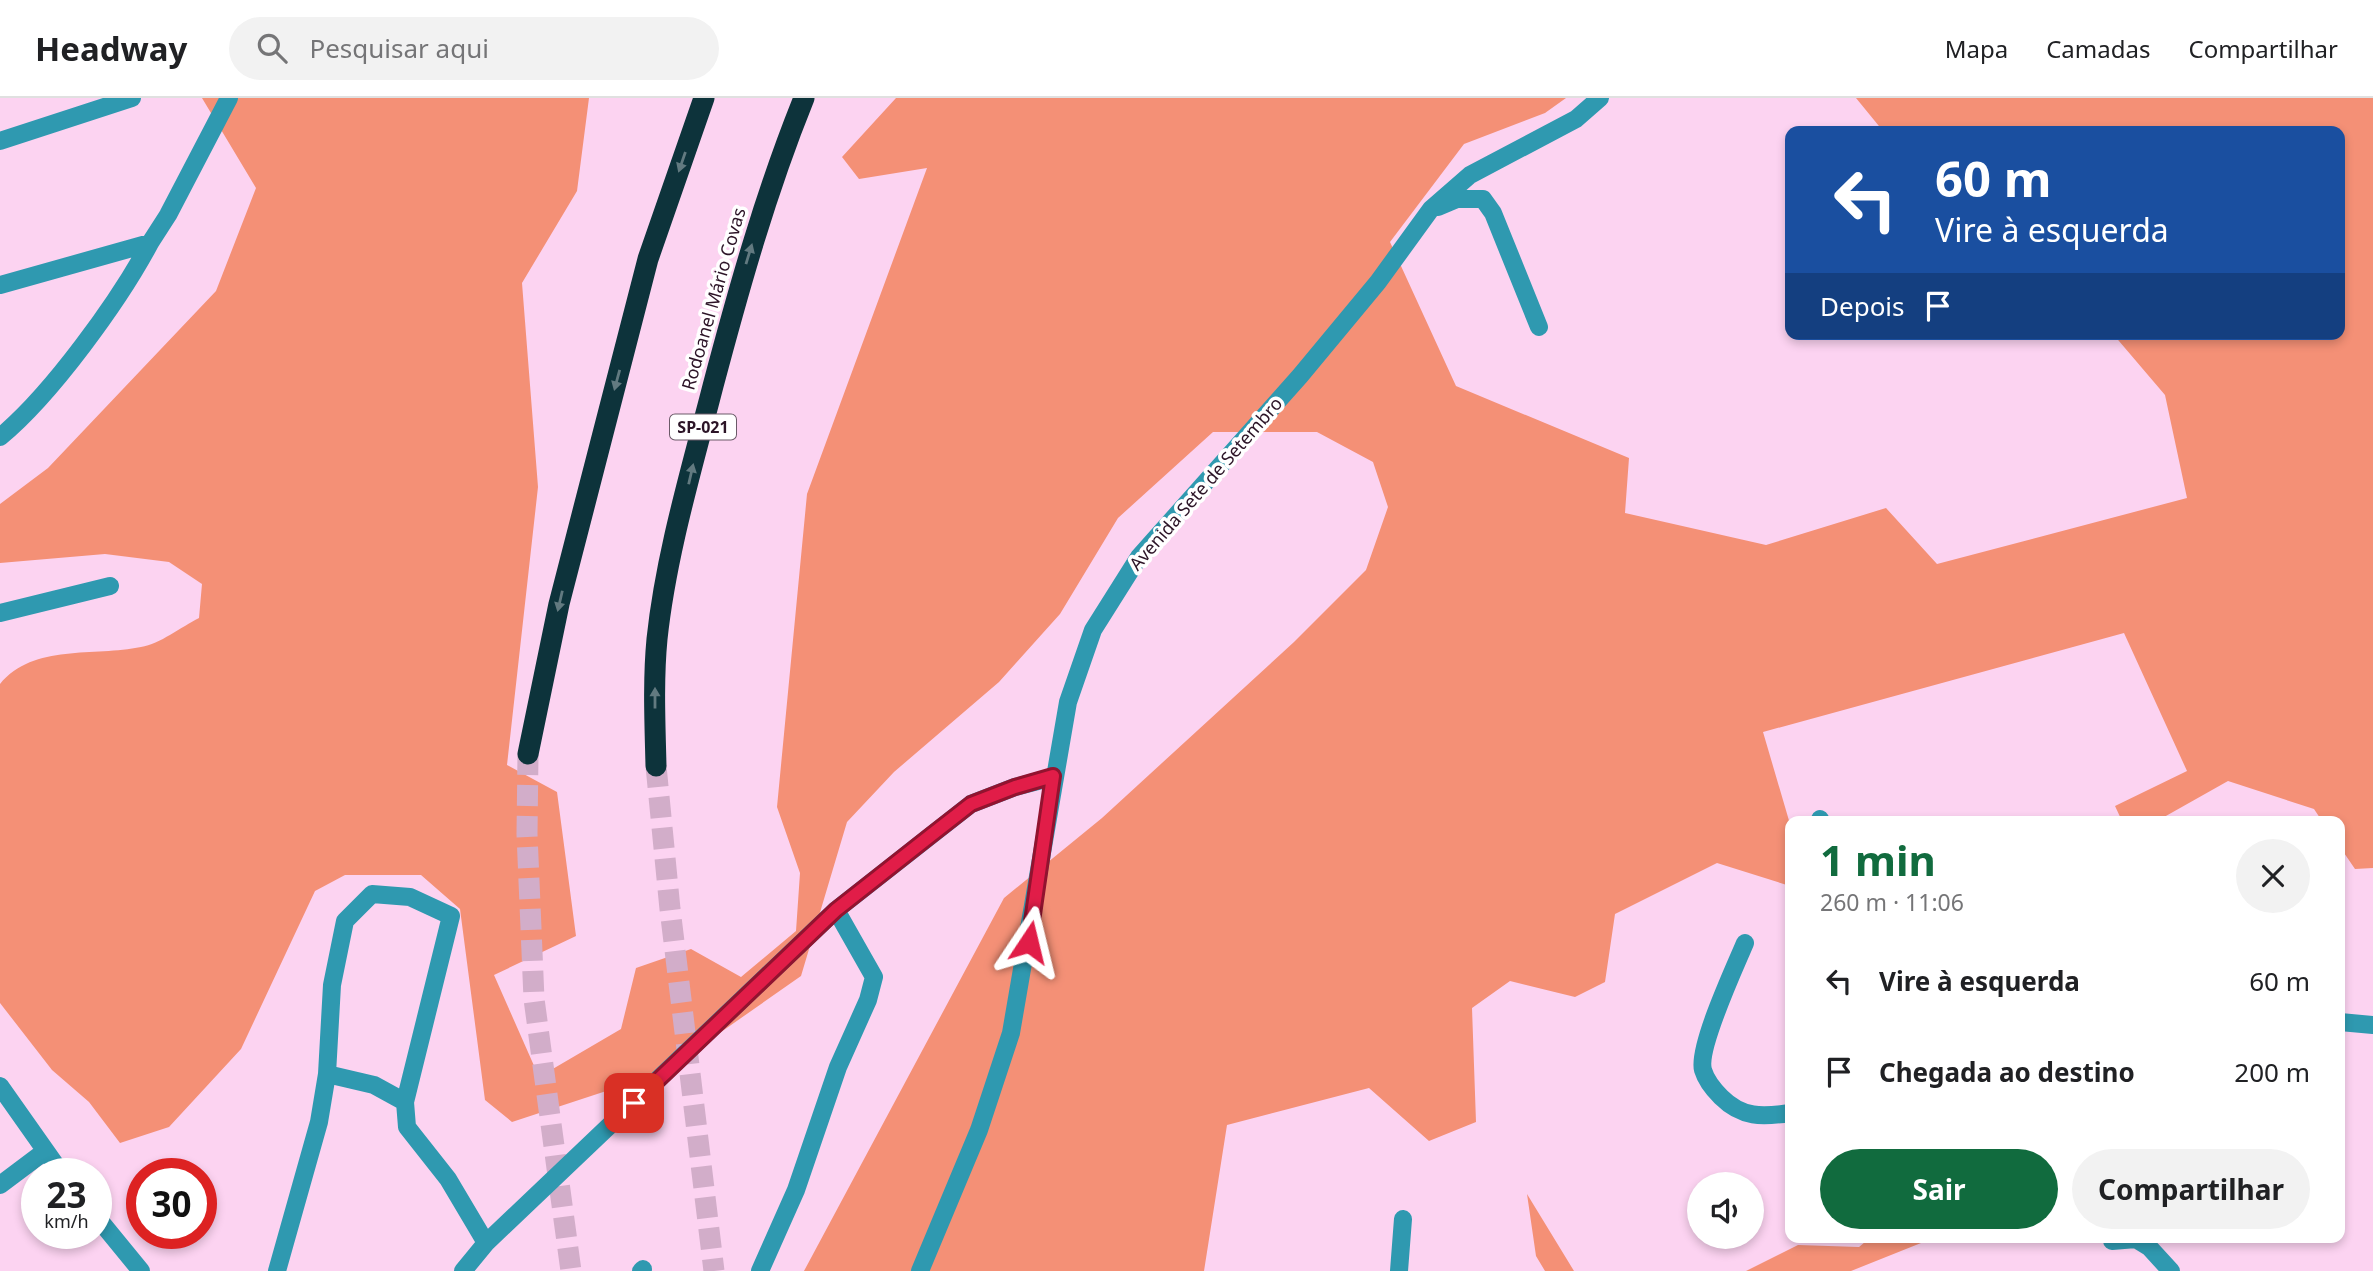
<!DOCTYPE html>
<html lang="pt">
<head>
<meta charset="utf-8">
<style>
  :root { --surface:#fff; --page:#f2f2f2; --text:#202124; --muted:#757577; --line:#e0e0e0; --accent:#116b3e }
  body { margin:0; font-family:"Noto Sans",sans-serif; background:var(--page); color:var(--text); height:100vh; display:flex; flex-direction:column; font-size:26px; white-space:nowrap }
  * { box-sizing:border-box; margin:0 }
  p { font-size:23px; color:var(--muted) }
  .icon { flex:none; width:38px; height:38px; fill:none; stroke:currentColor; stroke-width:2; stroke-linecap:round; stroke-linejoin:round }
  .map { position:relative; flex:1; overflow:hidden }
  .side { position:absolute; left:1785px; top:718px; width:560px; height:427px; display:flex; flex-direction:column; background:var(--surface); border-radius:14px; box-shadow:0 4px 10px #0003 }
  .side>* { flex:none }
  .banner { position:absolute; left:1785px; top:28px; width:560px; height:214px; border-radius:14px; box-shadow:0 4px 10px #0003; background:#1a4fa0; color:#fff; overflow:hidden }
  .fabs { position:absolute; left:1687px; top:1074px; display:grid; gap:14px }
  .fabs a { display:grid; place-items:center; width:77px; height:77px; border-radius:50%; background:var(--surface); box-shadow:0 4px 10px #0003; font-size:35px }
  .speed { position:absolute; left:21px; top:1060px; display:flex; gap:14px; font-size:35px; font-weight:700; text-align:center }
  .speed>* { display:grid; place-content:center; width:91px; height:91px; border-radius:50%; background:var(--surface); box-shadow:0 4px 10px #0003; line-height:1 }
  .speed small { font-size:18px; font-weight:400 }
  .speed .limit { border:10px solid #d22; background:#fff; color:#111 }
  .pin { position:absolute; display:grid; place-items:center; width:60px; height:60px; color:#fff; margin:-30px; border-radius:14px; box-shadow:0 4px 10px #0006 }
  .me { position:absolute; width:77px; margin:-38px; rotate:10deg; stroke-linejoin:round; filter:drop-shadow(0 0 5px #0008) }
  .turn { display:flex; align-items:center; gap:24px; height:147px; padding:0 35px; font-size:32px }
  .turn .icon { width:91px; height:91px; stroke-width:2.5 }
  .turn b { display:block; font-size:49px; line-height:60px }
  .then { display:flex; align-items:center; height:66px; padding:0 35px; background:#0003; gap:14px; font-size:26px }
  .round { display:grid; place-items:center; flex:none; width:74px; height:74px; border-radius:37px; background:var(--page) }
  .head { display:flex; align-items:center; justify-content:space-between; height:119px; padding:0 35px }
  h1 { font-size:42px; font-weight:700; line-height:52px; color:var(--accent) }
  .action { display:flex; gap:14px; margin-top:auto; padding:14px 35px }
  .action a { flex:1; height:80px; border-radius:42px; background:var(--accent); color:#fff; font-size:28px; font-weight:700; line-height:80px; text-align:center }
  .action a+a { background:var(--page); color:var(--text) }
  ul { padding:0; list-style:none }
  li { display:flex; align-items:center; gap:21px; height:91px; padding:0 35px }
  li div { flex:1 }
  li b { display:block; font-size:26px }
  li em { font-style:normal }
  header { display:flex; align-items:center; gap:42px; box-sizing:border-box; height:98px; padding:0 35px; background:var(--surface); border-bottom:2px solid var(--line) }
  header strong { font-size:33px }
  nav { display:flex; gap:38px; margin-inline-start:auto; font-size:24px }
  .search { width:490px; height:63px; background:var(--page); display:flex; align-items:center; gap:18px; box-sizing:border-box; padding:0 24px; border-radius:38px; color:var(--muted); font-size:26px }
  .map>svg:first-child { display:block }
  .forest { fill:#f49076 }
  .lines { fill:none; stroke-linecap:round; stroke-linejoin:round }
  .highway-tunnel { stroke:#d2adc9; stroke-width:21; stroke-dasharray:21 10; stroke-linecap:butt }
  .minor { stroke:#2f99b0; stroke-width:18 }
  .highway { stroke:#0d333b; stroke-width:21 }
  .oneway { fill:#627a80 }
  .route-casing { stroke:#92132f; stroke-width:18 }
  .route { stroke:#e11d48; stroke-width:12 }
  .labels { text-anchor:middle; stroke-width:7; stroke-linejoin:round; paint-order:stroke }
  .shield { fill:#fff; stroke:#6b5a68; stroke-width:2 }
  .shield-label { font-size:16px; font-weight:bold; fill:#2c1427 }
  .street-label { font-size:18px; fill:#2c1427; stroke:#fff }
</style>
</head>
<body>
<header>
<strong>Headway</strong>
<div class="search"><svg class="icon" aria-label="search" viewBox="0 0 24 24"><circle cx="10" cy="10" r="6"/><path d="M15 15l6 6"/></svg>Pesquisar aqui</div>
<nav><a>Mapa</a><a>Camadas</a><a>Compartilhar</a></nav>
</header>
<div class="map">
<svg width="2373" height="1173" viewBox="0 0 2373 1173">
  <rect width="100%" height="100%" fill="#fcd3f1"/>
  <path class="forest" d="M202,0H589L577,93L522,185L538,389L507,667L557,694L576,838L494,877L539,979L621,931L636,870L691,851L741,879L796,833L800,775L777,709L807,396L927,70L859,81L842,59L896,0H1566L1545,15L1464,46L1390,144L1456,288L1629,360L1625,415L1766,447L1886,410L1937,466L2187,400L2165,297L2113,236H2340V33H1883L1856,0H2373V770L2355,771L2340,749V723H2322L2314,711L2228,683L2157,723H2122L2115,708L2187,673L2124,535L1763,634L1790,726V788L1717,765L1615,816L1605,884L1575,899L1510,883L1472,910L1476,1024L1429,1043L1369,990L1227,1027L1204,1173H804L1004,800L1102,720L1294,544L1366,472L1388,409L1373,364L1317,334H1213L1118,420L1060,516L999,584L894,674L847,724L801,878L664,974L512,1024L485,1002L460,811L421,777H345L315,793L241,951L169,1029L120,1045L89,1004L52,972L0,905V586C34,545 94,559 141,549C160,546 181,529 199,520L202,486L169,464L105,456L0,465V406L48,370L216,193L256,90Z
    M1527,1096L1574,1173H1545L1536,1158Z
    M1871,1139H1936L1851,1173H1746L1798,1147L1859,1149Z"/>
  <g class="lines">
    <path class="highway-tunnel" d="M528,656L527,736L534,901L571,1173
      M656,668L670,811L714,1173"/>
    <path class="minor" d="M0,43L132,0
      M1438,109L1457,101H1483L1493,115L1539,229
      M0,187L150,145L168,117L229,0
      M0,339C51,297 119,203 150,145
      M0,515L110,488
      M1820,721L1821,723
      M1745,845C1735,869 1697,950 1703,972C1706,982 1714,992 1721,999C1742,1020 1762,1019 1790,1015
      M2340,924L2373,927
      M327,976L332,887L345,823L372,796L410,799L451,818L405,1004L407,1029L448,1081L486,1145
      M0,988L62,1076
      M0,1087L44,1054
      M96,1118L141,1173
      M2112,1143L2136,1141L2149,1149L2171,1173
      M277,1173L319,1024L327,976L374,987L405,1004
      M463,1173L486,1145L836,812
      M641,1173L643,1171
      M760,1173L796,1092L838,969L868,902L874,879L836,812L971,706L1015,689L1053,679
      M920,1173L979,1032L1011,935L1068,604L1093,532L1139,459L1300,278L1378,184L1431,111L1470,77L1576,21L1600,0
      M1399,1173L1403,1121"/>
    <path class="highway" d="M528,656L559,506L648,161L704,0
      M656,668C655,626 653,583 657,541C666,456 692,370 713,288C739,190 766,94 804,0"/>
  </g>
  <defs><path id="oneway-solid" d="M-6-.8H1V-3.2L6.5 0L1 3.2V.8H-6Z" transform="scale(1.75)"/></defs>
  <g class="oneway">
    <use href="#oneway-solid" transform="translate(682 64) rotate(109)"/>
    <use href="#oneway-solid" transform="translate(749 156) rotate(-73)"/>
    <use href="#oneway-solid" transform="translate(617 282) rotate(105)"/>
    <use href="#oneway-solid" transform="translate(691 376) rotate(-77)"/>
    <use href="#oneway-solid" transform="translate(560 503) rotate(103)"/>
    <use href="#oneway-solid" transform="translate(655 600) rotate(-90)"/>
  </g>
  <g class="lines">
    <defs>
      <path id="route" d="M634,1005L836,812L930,738L971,706L1015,689L1053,678L1029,844"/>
    </defs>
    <use href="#route" class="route-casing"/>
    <use href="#route" class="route"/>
  </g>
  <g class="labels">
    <rect class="shield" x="670" y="316.5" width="66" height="25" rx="5"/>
    <g class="shield-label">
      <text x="703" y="335">SP-021</text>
    </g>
    <g class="street-label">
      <text transform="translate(714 201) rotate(-74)" y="6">Rodoanel Mário Covas</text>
      <text transform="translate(1206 386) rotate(-49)" y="6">Avenida Sete de Setembro</text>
    </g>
  </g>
</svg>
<div class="fabs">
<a><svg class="icon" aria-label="sound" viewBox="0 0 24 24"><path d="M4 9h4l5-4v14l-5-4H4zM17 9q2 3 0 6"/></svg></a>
</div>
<div class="speed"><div>23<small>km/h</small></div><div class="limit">30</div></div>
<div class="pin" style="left:634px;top:1005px;background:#d93025"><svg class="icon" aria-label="arrive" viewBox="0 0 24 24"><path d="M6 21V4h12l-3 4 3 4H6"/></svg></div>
<svg class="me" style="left:1029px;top:844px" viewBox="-20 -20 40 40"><path d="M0-17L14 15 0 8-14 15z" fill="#e11d48" stroke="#fff" stroke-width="4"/></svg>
<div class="banner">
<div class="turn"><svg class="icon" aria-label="left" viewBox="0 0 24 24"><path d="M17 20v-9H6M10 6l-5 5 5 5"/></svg><div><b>60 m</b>Vire à esquerda</div></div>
<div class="then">Depois<svg class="icon" aria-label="arrive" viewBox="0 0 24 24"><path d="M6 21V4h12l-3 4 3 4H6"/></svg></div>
</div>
<section class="side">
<div class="head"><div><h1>1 min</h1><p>260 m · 11:06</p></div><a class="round"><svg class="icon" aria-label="close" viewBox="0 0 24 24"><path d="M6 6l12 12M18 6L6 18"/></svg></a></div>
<ul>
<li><svg class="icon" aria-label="left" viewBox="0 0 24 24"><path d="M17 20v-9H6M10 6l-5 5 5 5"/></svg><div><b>Vire à esquerda</b></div><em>60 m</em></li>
<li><svg class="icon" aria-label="arrive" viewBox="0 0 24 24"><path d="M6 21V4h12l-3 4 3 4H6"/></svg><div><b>Chegada ao destino</b></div><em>200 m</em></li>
</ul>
<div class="action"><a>Sair</a><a>Compartilhar</a></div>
</section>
</div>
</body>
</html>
